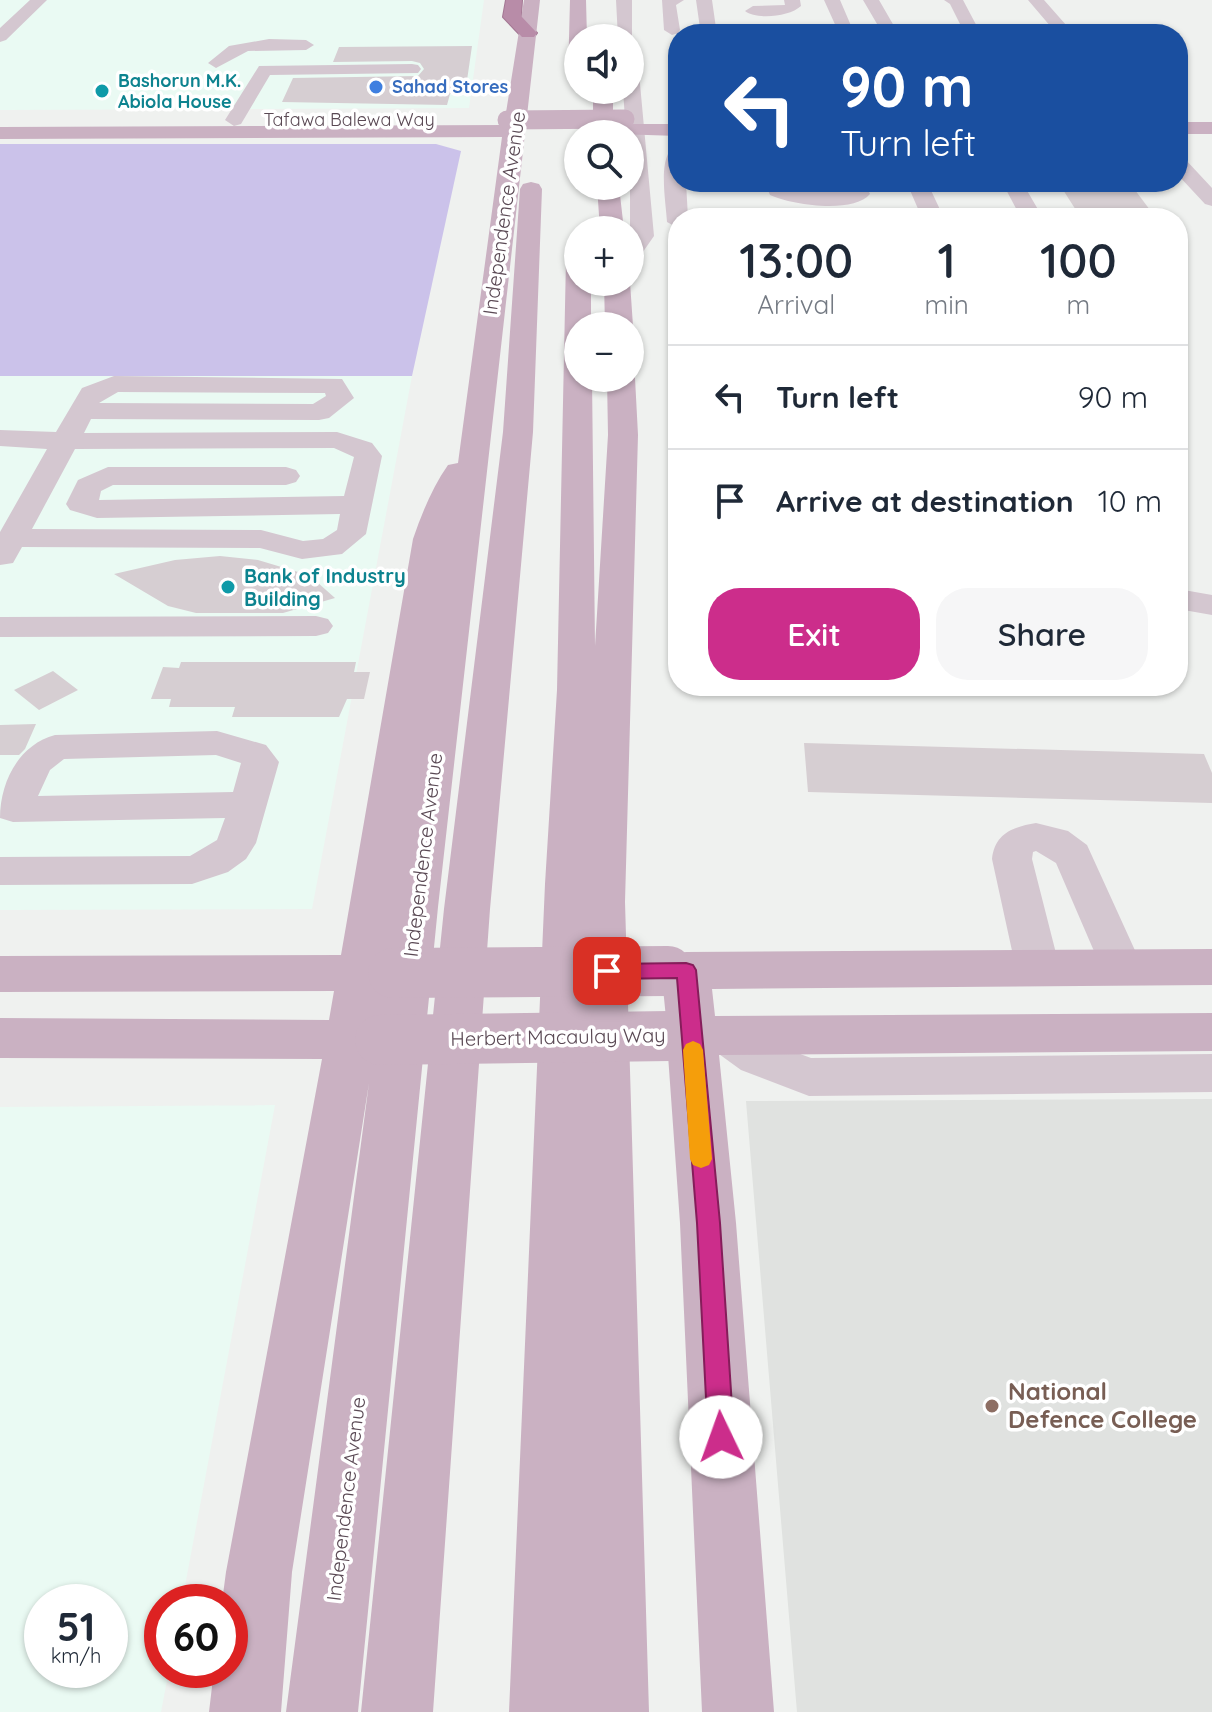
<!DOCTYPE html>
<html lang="en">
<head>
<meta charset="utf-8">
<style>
  :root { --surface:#fff; --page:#f6f6f7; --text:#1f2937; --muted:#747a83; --line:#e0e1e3; --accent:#cc2d8b }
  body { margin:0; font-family:Quicksand,sans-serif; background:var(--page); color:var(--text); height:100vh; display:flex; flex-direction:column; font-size:30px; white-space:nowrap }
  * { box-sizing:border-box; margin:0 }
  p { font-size:26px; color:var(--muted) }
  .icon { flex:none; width:44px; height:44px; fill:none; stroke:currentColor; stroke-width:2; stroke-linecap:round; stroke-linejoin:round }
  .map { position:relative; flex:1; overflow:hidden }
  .drawer { position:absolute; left:668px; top:208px; width:520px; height:488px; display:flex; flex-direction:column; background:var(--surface); border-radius:32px; box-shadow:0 2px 6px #0004 }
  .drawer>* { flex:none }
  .banner { position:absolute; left:668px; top:24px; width:520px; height:168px; border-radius:32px; box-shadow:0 2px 6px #0004; background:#1a4fa0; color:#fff; overflow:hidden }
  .controls { position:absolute; left:564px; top:24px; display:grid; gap:16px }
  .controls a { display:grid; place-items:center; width:80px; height:80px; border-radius:50%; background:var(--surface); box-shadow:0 2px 6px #0004; font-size:40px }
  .speed { position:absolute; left:24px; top:1584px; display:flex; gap:16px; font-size:40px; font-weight:700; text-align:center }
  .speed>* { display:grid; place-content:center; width:104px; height:104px; border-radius:50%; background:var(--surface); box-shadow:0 2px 6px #0004; line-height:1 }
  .speed small { font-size:20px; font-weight:400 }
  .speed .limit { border:12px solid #d22; background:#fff; color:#111 }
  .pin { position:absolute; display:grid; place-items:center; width:68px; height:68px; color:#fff; margin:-34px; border-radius:16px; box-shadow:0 4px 12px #0006 }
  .me { position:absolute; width:88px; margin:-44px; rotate:357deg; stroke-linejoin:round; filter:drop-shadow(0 0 6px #0008) }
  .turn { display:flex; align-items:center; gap:28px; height:168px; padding:0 40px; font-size:36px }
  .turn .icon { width:104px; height:104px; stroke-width:2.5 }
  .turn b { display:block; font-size:56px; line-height:68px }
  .eta { display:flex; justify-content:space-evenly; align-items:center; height:136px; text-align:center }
  .eta b { font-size:48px; font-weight:600; line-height:56px }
  .cta { display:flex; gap:16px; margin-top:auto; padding:16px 40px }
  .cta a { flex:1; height:92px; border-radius:32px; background:var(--accent); color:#fff; font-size:32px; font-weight:600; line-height:92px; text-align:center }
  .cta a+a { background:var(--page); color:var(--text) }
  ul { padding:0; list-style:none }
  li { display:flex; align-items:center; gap:24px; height:104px; padding:0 40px; border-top:2px solid var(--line) }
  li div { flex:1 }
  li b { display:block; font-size:30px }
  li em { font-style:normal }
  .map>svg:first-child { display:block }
  .commercial { fill:#eafaf3; fill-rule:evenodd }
  .education { fill:#e0e2e0 }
  .green { fill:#cbc2ea }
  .building { fill:#d6ced2 }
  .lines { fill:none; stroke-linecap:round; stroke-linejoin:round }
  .highway-casing { stroke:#a37793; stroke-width:2 }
  .minor { fill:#d4c7d0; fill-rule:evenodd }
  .major { fill:#cab1c2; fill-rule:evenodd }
  .highway { fill:#b88ca8; fill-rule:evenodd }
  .major-bridge-far1 { stroke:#cab1c2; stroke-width:19 }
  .major-bridge { stroke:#cab1c2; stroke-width:50 }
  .route { fill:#cc2d8b; stroke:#851d5a; stroke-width:2 }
  .slow { fill:#f59e0b }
  .shop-dot { fill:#3f7fe0; stroke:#fff; stroke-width:3 }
  .culture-dot { fill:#0f9aa8; stroke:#fff; stroke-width:3 }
  .education-dot { fill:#8d6e63; stroke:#fff; stroke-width:3 }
  .labels { text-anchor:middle; stroke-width:7; stroke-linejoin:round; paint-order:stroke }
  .far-culture-label { font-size:18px; font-weight:bold; fill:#0d838f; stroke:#fff; text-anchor:start }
  .far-shop-label { font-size:18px; font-weight:bold; fill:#366cbe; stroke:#fff; text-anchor:start }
  .far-street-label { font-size:18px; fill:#5a4954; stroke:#fff }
  .street-label { font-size:20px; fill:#5a4954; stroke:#fff }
  .culture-label { font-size:20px; font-weight:bold; fill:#0d838f; stroke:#fff; text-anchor:start }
  .near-education-label { font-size:24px; font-weight:bold; fill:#785e54; stroke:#fff; text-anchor:start }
</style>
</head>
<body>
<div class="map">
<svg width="1212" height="1712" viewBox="0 0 1212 1712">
  <rect width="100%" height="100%" fill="#eff1ef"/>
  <path class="commercial" d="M0,0H484L469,108L0,110Z
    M0,376H412L312,909L0,910Z
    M275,1105L182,1602H162V1670H169L161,1712H0V1107ZM42,1602H110V1670H42Z"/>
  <path class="education" d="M1212,1099V1712H797L746,1101Z"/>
  <path class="green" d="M0,144H436L461,151L412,376H0Z"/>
  <path class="building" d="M472,46L465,94H450L447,105L282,102L293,78L418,76L424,69L420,63L412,61L333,62L339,47Z
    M1058,182H1129L1156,218H1081Z
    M220,556L258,560L298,572L317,582L335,598L283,613H196L168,606L114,574L175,560Z
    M181,662H356L354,672H370L364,699H347L339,717H232L235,707H169L171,699H151L163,667L179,668Z
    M53,671L78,690L39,710L14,690Z
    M36,724L25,749L19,755H0V725Z
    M804,743L1204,754L1212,773V803L808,792Z"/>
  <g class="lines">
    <defs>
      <path id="highway" d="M506,0H522L521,16L537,33L534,37H522L503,17Z"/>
    </defs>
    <use href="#highway" class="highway-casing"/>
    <path class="minor" d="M30,0H47L6,40L0,42V28Z
      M616,0H632V41L630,38H618Z
      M662,0H684L676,5L680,30L678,33L672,35L664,30Z
      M696,0H712L716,28L714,31H702L700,28Z
      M784,0H800L801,6C789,17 757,20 745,11L753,6L785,5Z
      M824,0H840L852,28L850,31H838Z
      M863,0H879L894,26L892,29H880Z
      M944,0H963L981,34H965L950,4Z
      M1028,0H1044L1074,34H1057Z
      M269,39L306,40L314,45L306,50L248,51L216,68L208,63L229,46Z
      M412,64L418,65L421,69L418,73L270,75L241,124L234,126L225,120L259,66Z
      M630,68L639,73L654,236L638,259L630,261V134H626L623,90H630Z
      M678,145V182H686L688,218H678V228L667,222C666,202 656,151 678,145Z
      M1178,157L1185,159L1212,188V206L1205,204L1178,175Z
      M775,182H927L944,218H922L909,188L867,187L870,194C854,214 791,205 770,195L767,188ZM847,187L848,192L792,190Z
      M1002,182H1022L1043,218H1021Z
      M114,376L342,379L354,398L329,418L319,420L91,419L84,433L337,432L372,443L382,456L366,534L342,554L302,559L260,548L22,547L13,563L0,565V532L47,449L0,446V430L56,432L82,388ZM118,392L325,393L326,396L313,404L99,403ZM334,448L354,457L344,496L99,500L101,491L113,485H286L296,482L300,476L296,470L286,467H108L78,480L66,504L70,510L97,518L340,514L337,530L323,539L303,541L261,530L32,529L75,449Z
      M1178,589L1212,595V615L1178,609Z
      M316,616L328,619L333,626L328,633L316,636L0,637V617Z
      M217,731L266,745L279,762L256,843L246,859L228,872L192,884L0,885V857L190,856L217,840L225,818L13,822L0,818C0,783 18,745 55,735ZM216,755L241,763L233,792L38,796L50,770L64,759Z
      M1036,823L1068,831L1087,845L1143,968L1136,979L1121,984L1106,979L1056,863L1036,851L1033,852L1032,859L1060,969L1053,981L1038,985L1023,981L1016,969L992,859C995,833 1013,827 1036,823Z
      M728,1018L744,1023L773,1044L811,1058L1212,1054V1092L809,1096L741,1070L712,1049L705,1036L712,1023Z"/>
    <path class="major" d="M524,0H540L438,907L358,1712H286L369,1083L292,1572L281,1712H209L214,1670H230V1602H222L226,1572L322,1059L0,1058V1018L329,1020L334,991L0,992V956L341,955L413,539C422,513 432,488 448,465L458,463L502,137L0,139V127L504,125Z
      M570,0H586L587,38H578V82L568,76Z
      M593,90H613V134H593Z
      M1178,122H1212V134H1178Z
      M625,124H678V136L617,134L615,130L618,126Z
      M531,182L539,184L542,189L533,432L490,909L433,1712H361L444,909L503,432L520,189L523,184Z
      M597,186H619L624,230H600Z
      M578,252V282H591V326H578V378H592L595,646L608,435L607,378H630V372L635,378L638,435L625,902L649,1712H509L545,884L557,690L566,259L569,254Z
      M604,282H630L633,326L630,330V326H605Z
      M1212,949V985L712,989L715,1016L1212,1013V1051L719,1055L736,1223L774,1712H702L680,1223L668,1055L652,1050L645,1036L652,1022L666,1018L663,988L651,984L644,971L651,958L686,952Z"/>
    <use href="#highway" class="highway"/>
    <path class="major-bridge-far1" d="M507,120L625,119"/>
    <path class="major-bridge" d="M393,973L668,971
      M380,1040L670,1036"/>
  </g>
  <path class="route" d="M686,963L693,965L696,970L720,1223L734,1437L730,1446L721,1450L712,1446L708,1437L697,1223L677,978L607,979L600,976L597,971L600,966L607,964Z"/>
  <path class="slow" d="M693,1041L700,1044L703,1050L712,1159L709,1165L701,1168L693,1165L690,1159L683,1050L686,1044Z"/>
  <circle class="shop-dot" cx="376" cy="87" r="8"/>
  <g class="culture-dot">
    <circle cx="102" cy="91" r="8"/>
    <circle cx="228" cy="587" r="8"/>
  </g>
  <circle class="education-dot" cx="992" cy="1406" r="8"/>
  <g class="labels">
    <g class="far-culture-label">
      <text x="118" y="87">Bashorun M.K.<tspan x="118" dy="21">Abiola House</tspan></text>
    </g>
    <g class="far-shop-label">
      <text x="392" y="93">Sahad Stores</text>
    </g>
    <g class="far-street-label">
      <text x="349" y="126">Tafawa Balewa Way</text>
    </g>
    <g class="street-label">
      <text transform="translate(504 213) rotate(-82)" y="7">Independence Avenue</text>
      <text transform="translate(423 855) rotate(-83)" y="7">Independence Avenue</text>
      <text transform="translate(558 1037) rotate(-1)" y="7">Herbert Macaulay Way</text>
      <text transform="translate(346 1499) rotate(-83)" y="7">Independence Avenue</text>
    </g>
    <g class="culture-label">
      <text x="244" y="583">Bank of Industry<tspan x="244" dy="23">Building</tspan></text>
    </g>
    <g class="near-education-label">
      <text x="1008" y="1400">National<tspan x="1008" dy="28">Defence College</tspan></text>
    </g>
  </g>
</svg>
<div class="controls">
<a><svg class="icon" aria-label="sound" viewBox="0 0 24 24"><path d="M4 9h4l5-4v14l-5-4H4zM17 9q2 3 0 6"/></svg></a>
<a><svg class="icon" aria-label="search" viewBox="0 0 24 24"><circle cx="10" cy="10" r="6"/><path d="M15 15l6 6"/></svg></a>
<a>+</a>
<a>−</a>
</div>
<div class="speed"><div>51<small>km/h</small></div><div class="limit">60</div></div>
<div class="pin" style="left:607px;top:971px;background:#d93025"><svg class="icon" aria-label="arrive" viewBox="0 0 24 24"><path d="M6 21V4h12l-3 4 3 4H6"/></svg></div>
<svg class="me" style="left:721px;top:1437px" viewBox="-20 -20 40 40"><circle r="19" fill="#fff"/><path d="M0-13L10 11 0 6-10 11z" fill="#cc2d8b"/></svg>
<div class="banner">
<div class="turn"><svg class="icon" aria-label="left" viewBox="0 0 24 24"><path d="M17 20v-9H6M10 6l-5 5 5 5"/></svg><div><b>90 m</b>Turn left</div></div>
</div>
<section class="drawer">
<div class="eta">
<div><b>13:00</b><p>Arrival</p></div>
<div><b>1</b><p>min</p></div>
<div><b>100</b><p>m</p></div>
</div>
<ul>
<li><svg class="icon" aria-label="left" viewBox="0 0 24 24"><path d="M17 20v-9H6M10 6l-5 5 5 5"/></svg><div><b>Turn left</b></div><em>90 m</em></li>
<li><svg class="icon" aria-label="arrive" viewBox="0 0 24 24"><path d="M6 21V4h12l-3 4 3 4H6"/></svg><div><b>Arrive at destination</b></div><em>10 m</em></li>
</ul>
<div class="cta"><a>Exit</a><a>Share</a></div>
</section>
</div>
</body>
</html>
